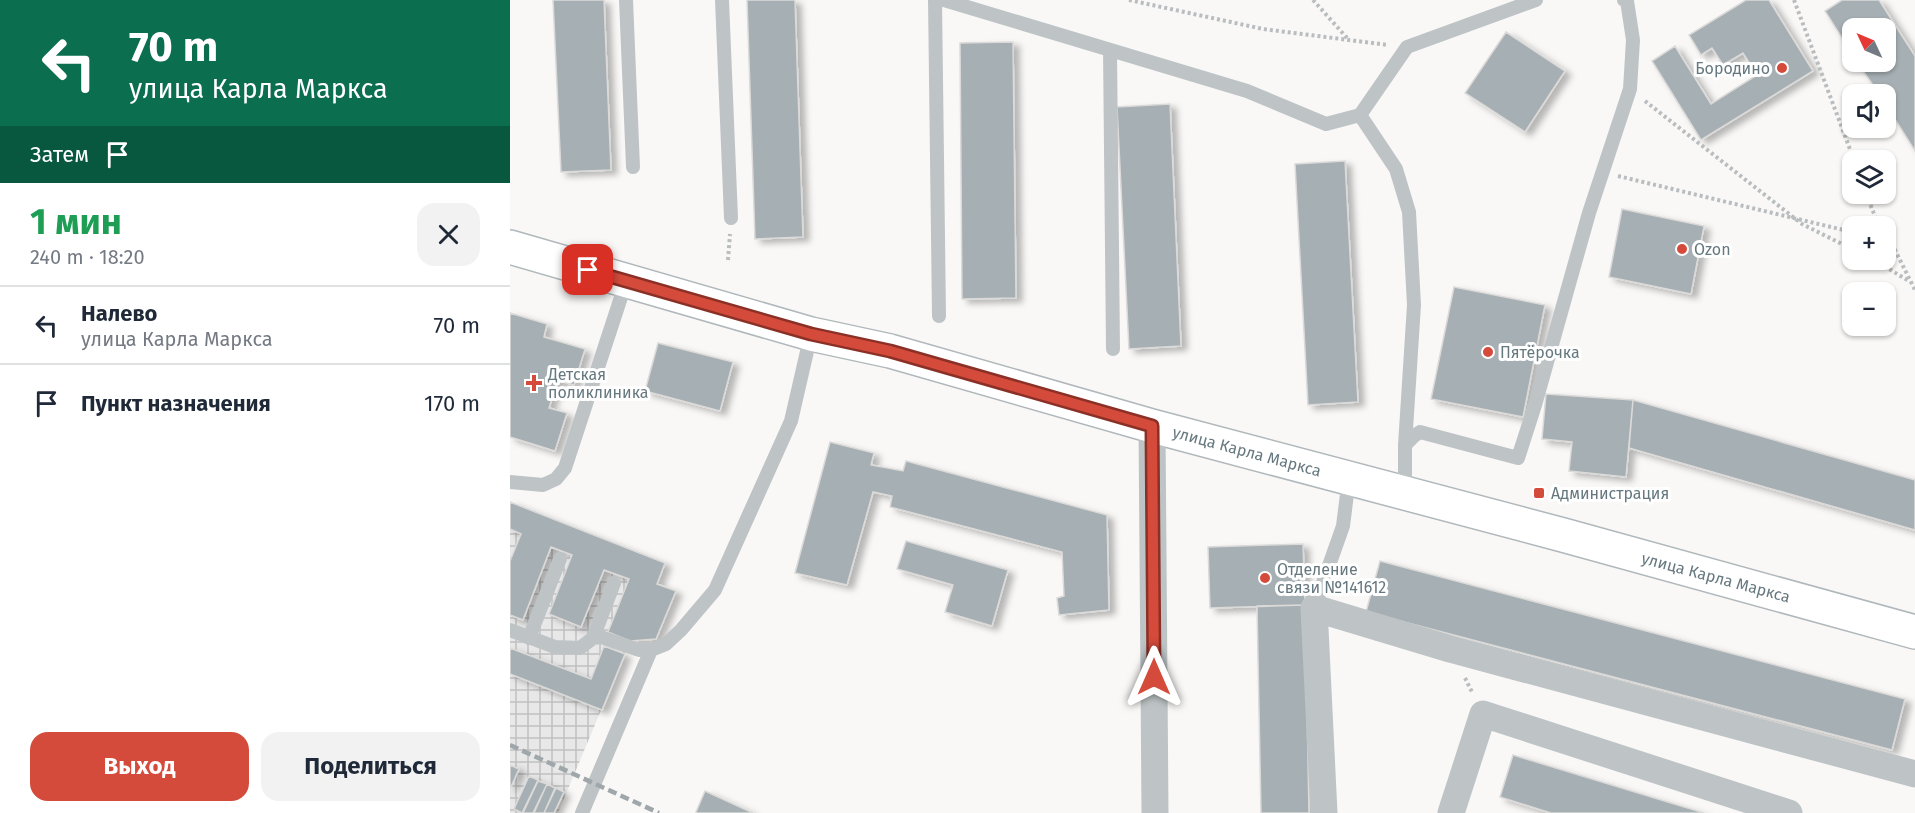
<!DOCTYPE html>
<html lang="ru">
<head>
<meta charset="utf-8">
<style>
  :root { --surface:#fff; --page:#f2f2f3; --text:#1f2937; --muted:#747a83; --line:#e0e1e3; --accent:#d44a3b }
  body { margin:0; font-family:"Fira Sans",sans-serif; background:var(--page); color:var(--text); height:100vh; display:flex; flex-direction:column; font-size:22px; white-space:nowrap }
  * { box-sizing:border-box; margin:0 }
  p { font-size:20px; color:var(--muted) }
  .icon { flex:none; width:33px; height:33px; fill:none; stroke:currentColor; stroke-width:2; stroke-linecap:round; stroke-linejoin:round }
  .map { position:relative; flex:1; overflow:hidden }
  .details { display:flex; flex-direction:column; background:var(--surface); width:510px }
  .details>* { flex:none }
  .top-card { background:#0b6e4f; color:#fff; overflow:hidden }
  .needle { width:39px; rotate:314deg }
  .buttons { position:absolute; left:1332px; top:18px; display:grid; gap:12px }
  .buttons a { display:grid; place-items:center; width:54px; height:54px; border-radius:12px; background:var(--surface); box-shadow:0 2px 4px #0004; font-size:30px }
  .pin { position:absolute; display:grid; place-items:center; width:51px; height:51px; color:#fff; margin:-26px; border-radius:12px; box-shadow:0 3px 9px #0006 }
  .me { position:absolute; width:66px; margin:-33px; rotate:0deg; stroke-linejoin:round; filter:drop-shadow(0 0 4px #0008) }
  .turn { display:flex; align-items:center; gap:21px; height:126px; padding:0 30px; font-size:27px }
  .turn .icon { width:78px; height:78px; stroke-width:2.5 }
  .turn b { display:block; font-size:42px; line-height:51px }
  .then { display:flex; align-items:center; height:57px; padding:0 30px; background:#0003; gap:12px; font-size:22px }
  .round { display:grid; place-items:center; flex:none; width:63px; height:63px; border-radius:18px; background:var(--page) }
  .headline { display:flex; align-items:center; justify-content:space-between; height:102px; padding:0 30px }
  h1 { font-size:36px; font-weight:700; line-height:45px; color:#1e9e55 }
  .action { display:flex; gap:12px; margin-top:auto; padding:12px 30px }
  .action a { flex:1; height:69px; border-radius:18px; background:var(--accent); color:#fff; font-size:24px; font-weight:700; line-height:69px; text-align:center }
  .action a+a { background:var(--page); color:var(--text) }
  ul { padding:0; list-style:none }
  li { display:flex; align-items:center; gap:18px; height:78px; padding:0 30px; border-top:2px solid var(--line) }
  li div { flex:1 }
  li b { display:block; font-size:22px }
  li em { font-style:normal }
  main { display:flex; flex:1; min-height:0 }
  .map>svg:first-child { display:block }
  .industrial { fill:url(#industrial-grid) }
  .building { fill:#a6afb3; stroke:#dbdad9; stroke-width:1.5; filter:url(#shadow) }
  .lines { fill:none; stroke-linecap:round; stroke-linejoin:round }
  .secondary-casing { stroke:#b1b8bb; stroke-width:36 }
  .path { stroke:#b9bdbf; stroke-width:4; stroke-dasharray:3 3; stroke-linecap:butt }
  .lane { stroke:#bec4c6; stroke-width:14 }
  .street { stroke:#bec4c6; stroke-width:27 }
  .secondary { stroke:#fff; stroke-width:33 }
  .rail { stroke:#9fa7ab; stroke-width:4.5; stroke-dasharray:9 4.5; stroke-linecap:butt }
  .route-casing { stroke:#8a3026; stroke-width:15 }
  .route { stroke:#d44a3b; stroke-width:10 }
  .poi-dot { fill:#d44a3b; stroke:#fff; stroke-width:2 }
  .labels { text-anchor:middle; stroke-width:6; stroke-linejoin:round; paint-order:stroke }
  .poi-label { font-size:16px; fill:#66787f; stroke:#fff; text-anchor:start }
  .street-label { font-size:16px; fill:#66787f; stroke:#fff }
</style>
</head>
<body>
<main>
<section class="details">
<div class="top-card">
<div class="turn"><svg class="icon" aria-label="left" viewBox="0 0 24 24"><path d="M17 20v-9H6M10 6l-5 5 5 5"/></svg><div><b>70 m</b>улица Карла Маркса</div></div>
<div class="then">Затем<svg class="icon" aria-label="arrive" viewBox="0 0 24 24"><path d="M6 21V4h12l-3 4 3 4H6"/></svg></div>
</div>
<div class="headline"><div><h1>1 мин</h1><p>240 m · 18:20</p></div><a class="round"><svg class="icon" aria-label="close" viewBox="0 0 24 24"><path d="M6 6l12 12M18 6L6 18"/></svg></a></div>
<ul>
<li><svg class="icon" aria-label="left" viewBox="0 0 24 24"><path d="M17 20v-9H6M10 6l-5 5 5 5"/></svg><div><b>Налево</b><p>улица Карла Маркса</p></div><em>70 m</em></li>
<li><svg class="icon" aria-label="arrive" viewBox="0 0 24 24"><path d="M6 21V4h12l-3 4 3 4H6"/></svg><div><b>Пункт назначения</b></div><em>170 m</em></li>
</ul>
<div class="action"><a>Выход</a><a>Поделиться</a></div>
</section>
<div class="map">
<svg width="1405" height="813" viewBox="0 0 1405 813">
  <defs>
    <pattern id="industrial-grid" width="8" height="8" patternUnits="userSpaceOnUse" patternTransform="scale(1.5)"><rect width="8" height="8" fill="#e7e8e7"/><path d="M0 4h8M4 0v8" fill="none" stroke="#bfc1c0"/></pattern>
    <filter id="shadow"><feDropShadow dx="6" dy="4" stdDeviation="3" flood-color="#0004"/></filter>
  </defs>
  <rect width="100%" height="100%" fill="#f9f8f7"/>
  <path class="industrial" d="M0,502L155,563L147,584L166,591L146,639L120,641L48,813H0Z"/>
  <path class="building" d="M43,0H94L101,170L51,172Z
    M237,0H285L293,237L245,239Z
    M1236,0H1259L1303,71L1191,140L1142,61L1165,46L1201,104L1247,75L1233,53L1213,65L1202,48L1191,55L1179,35Z
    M1332,0H1369L1405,56V151L1376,105V94H1369L1347,62H1376V28H1342V54L1315,11Z
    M996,32L1055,71L1015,132L955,93Z
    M503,42L506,298L452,299L450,43Z
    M660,104L671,346L619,349L607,107Z
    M835,161L848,402L798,405L785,164Z
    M1112,209L1194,226L1181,294L1099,277Z
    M944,287L1035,305L1013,417L921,399Z
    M0,313L37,324L34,337L75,349L64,385L48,380L39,408L57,413L45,451L0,437Z
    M148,343L223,362L210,411L135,391Z
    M1036,394L1123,400L1116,477L1059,471L1062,442L1032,439Z
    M1123,400L1405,480V530L1119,448Z
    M320,442L364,453L361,465L393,471L396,461L597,515L599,610L549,615L547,598L554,596L552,552L380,507L382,496L363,492L337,585L285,573Z
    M320,442L364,453L361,465L393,471L396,461L597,515L599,610L549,615L547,598L554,596L552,552L380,507L382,496L363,492L337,585L285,573Z
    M0,502L155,563L147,584L166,591L146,639L120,641L98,632L119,579L94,570L71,627L39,614L62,555L41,547L13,620L0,615V561L11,534L0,529Z
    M396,541L498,570L482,626L435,612L443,585L387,569Z
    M793,544L795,605L700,608L698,547Z
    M870,561L1395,699L1382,750L856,612Z
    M795,605L799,813H751L747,606Z
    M94,646L115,654L92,710L0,674V648L81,679Z
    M1003,755L1194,813H1041L990,797Z
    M0,765L9,769L0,789Z
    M19,776L28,780L12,813L4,809Z
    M28,781L37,784L23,813H13Z
    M37,784L45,788L34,813H24Z
    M46,788L54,792L44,813H34Z
    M195,791L243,813H187L186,812Z"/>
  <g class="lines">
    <defs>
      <path id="secondary" d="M0,247L301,334L380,351L642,426L1053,535L1405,632"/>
    </defs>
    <use href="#secondary" class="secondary-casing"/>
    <path class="path" d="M619,0L753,29L878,45
      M803,0L838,39
      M1284,0L1344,160
      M1135,101L1292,224L1342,249
      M1108,176L1342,232
      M1356,194L1369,226
      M1376,241L1384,248L1405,290
      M218,260L220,234
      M1364,260L1399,281
      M955,678L962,692"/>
    <path class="lane" d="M116,0L123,167
      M212,0L221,218
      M425,0L429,316
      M434,0L737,91L816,124L850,115
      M600,50L603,349
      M895,445L904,436L910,432L1008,458L1025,405L1079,213L1120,89L1123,40L1117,1L1114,0
      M0,482L33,485L46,479L55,468L116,282
      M895,493V445L904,305L899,212L886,169L850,115L897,47L1026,0
      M804,608L833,526L839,478
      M0,630L45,647L70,648L83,638L91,637L129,650H141L156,644L171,630L205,590L281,421L301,334
      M19,638L50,559
      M83,638L104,583
      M72,813L141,650"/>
    <path class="street" d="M642,426L645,813
      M814,813L804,608L940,649L1405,774
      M941,813L973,714L1279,813"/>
    <use href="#secondary" class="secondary"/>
    <path class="rail" d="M0,745L149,813"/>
  </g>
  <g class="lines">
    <defs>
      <path id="route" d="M78,270L301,334L380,351L642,426L644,677"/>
    </defs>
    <use href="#route" class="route-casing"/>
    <use href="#route" class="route"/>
  </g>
  <g class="poi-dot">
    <circle cx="1272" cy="68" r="6"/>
    <circle cx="1172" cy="249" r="6"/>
    <circle cx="978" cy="352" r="6"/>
    <path d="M21 374h6v6h6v6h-6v6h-6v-6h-6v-6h6z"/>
    <rect x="1023" y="487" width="12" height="12" rx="3"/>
    <circle cx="755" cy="578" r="6"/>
  </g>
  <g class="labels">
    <g class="poi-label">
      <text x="1260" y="74" text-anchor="end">Бородино</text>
      <text x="1184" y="255">Ozon</text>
      <text x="990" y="358">Пятёрочка</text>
      <text x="38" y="380">Детская<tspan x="38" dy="18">поликлиника</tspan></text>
      <text x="1041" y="499">Администрация</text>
      <text x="767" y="575">Отделение<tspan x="767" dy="18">связи №141612</tspan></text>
    </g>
    <g class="street-label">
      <text transform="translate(737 451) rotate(15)" y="6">улица Карла Маркса</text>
      <text transform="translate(1206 577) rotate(15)" y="6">улица Карла Маркса</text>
    </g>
  </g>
</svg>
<div class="buttons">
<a><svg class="needle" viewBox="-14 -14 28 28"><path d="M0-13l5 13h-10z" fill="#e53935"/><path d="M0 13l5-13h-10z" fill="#747a83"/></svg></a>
<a><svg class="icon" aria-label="sound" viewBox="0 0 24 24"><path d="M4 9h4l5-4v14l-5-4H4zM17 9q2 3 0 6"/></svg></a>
<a><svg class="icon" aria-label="layers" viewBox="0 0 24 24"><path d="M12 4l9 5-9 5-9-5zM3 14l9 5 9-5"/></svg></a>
<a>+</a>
<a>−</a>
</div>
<div class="pin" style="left:78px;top:270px;background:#d93025"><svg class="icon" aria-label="arrive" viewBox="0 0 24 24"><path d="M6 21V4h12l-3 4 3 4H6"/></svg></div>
<svg class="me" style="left:644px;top:677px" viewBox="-20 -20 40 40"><path d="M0-17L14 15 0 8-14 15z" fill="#d44a3b" stroke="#fff" stroke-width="4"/></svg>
</div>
</main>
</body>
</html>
